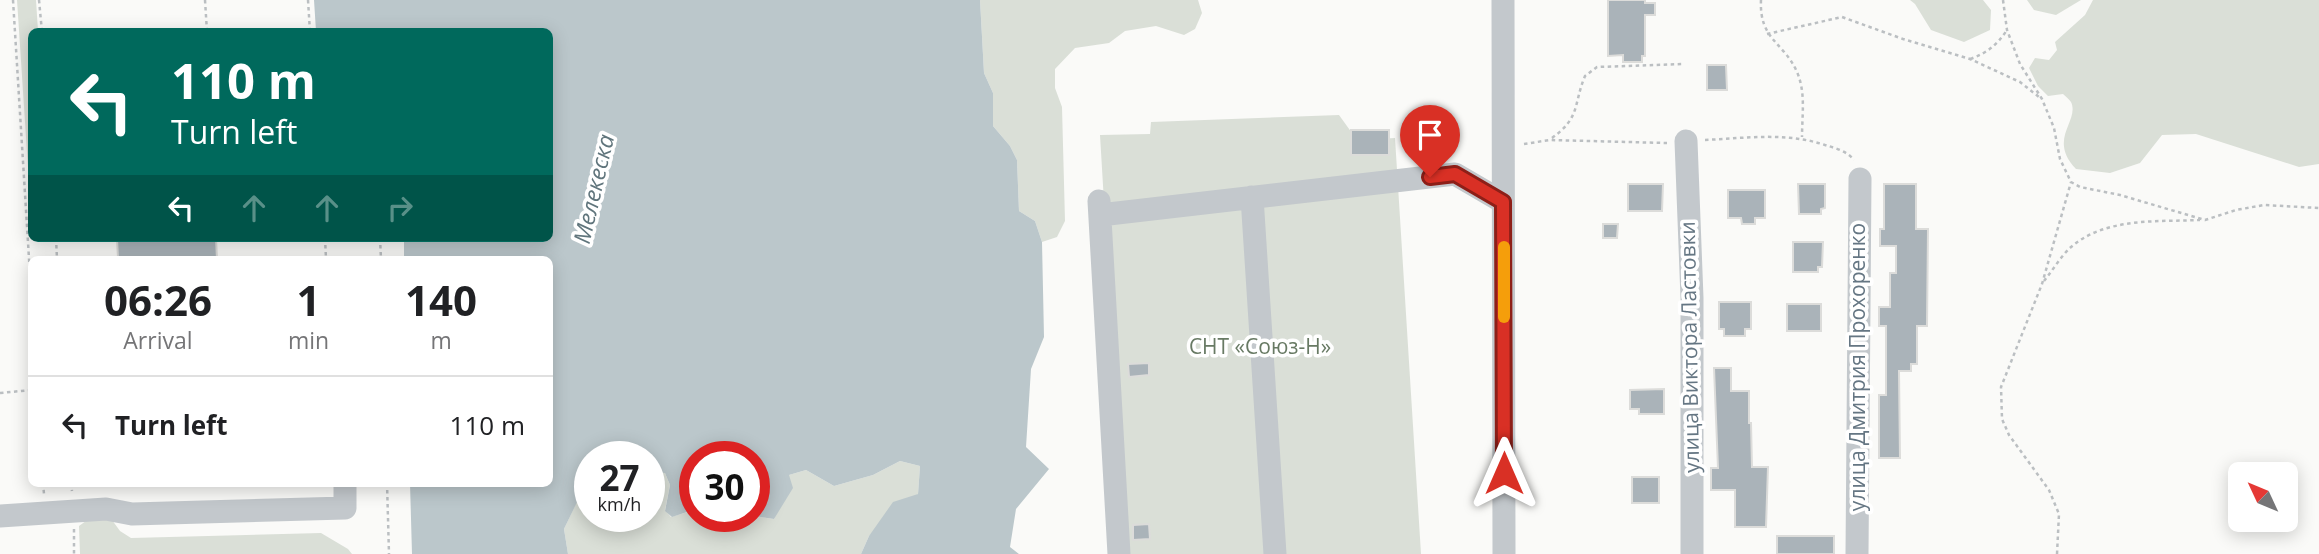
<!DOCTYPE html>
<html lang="en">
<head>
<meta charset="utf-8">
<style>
  :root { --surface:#fff; --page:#f2f2f2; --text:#202124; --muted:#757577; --line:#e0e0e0 }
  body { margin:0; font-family:"Open Sans",sans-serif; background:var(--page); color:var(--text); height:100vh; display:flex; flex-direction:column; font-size:26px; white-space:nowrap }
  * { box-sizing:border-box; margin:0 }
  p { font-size:23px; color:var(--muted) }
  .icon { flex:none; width:38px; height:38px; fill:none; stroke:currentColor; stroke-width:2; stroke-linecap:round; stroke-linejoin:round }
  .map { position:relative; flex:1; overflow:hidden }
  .details { position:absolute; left:28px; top:256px; width:525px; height:231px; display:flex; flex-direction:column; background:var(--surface); border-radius:10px; box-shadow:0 4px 18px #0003 }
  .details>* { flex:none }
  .banner { position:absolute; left:28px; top:28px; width:525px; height:214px; border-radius:10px; box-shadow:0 4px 18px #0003; background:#00695c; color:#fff; overflow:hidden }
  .needle { width:46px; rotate:314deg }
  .buttons { position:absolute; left:2228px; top:462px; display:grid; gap:14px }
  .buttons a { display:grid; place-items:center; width:70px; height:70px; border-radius:10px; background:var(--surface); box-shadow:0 4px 18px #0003; font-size:35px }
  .speed { position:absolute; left:574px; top:441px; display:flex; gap:14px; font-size:35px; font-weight:700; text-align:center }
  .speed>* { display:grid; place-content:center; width:91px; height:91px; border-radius:50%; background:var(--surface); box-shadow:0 4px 18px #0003; line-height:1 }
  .speed small { font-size:18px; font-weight:400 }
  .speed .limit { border:10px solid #d22; background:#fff; color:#111 }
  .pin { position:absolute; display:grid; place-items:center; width:60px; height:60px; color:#fff; margin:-72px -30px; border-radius:50% 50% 50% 0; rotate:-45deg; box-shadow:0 0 7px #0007 }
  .pin .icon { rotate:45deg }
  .me { position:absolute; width:77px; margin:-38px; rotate:0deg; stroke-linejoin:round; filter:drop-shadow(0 0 5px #0008) }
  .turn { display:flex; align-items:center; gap:24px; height:147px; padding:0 28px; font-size:32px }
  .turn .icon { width:91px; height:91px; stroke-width:2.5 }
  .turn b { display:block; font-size:49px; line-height:60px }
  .lanes { display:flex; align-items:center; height:66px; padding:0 28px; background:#0003; justify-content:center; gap:35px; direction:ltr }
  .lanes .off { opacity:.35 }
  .eta { display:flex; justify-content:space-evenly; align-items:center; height:119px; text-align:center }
  .eta b { font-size:42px; font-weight:700; line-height:49px }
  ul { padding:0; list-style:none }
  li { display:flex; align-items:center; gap:21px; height:98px; padding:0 28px; border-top:2px solid var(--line) }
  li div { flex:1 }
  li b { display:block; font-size:26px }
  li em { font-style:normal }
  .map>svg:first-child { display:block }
  .green { fill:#dadfd7 }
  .water { fill:#bbc7cb }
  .building { fill:#aab3b9; stroke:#dcdcda; stroke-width:2 }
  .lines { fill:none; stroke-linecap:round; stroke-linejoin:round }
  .path { stroke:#bbbfc2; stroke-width:2.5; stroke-dasharray:3.5 3.5; stroke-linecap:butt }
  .minor { stroke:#c3c8cc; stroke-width:23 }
  .route-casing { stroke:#8d1f18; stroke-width:18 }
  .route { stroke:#d93025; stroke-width:12 }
  .slow { stroke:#f59e0b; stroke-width:12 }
  .labels { text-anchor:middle; stroke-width:7; stroke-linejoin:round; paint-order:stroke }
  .park-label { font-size:21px; fill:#687a64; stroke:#fff }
  .street-label { font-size:21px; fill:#657683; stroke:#fff }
  .water-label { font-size:23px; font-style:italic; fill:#60757c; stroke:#fff }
</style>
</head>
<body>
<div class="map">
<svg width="2319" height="554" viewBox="0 0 2319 554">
  <rect width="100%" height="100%" fill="#fafaf8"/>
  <path class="green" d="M17,0H36L38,31L32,32L31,182L29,183Z
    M980,0H1198L1202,13L1195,29L1184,35L1156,26L1125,31L1109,43L1075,48L1055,69V88L1062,107L1065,221L1057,237L1042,242L1035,221L1019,211L1017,160L1010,146L993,126V93L984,73Z
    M1910,0H1983L1991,10L1990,30L1964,42L1931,30L1915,4Z
    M2027,0H2081L2056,15L2034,10Z
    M2093,0H2319V164L2299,167L2196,134L2162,135L2140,163L2110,173L2076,169C2047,139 2080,121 2071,102C2069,99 2066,97 2063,94L2048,96L2038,86L2029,68L2035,58L2049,60L2057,50L2055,42L2085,15Z
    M1339,115L1357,140L1395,138L1421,554H1125L1100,135L1150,134L1151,122Z
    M900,461L920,466L918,494L869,536L861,554H568L564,529L579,497L590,493V516H649V472L665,473L670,485L665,510L671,517L691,511L703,521C719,511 756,516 774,519L789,475L806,470L834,486L873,475Z
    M90,518L112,520L120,531L131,538L321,533L348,549L352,554H80L79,526Z"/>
  <path class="water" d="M314,0H980L984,73L993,93V126L1010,146L1017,160L1019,211L1035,221L1042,242L1044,337L1031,369L1026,447L1049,469L1016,509L1010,547L1019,554H861L869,536L893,502L918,494L920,466L900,461L873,475L834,486L806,470L789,475L793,488L774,519L754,516V457H695V514L690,511L672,517L665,511L670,485L665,473L649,472V457H590V493L579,498L564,529L568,554H412L410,483H550V259H404V238H550V32L316,31Z"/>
  <path class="building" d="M1608,0H1645V3H1655V15H1645V56H1642V62H1623V55L1608,56Z
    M1707,65H1726L1727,90H1707Z
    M1351,130H1389V155H1351Z
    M1628,184H1663L1662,211H1628Z
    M1798,184H1825V208L1821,209V214H1799Z
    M1884,184H1916V229H1928L1927,326H1917V364H1911V371H1899L1900,458H1879V395H1886V326H1879V307H1890V273H1896V246H1880V229H1884Z
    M1728,190H1765V218H1755V224H1742L1741,218H1728Z
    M1603,224H1618L1617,238H1603Z
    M117,238H216L217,259H118Z
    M1793,242H1823L1822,267H1818V272H1793Z
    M1719,302H1751V329H1745V336H1724V329H1719Z
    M1787,304H1821V331H1787Z
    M1149,363V375L1129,377L1128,364Z
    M1714,368H1731V391H1749V423H1751L1752,467H1768L1766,527H1735V490H1711V468H1718Z
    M1664,389V414H1639V409H1630V390Z
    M1632,477H1659V503H1632Z
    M1149,524L1150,539L1133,540V525Z
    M1777,536H1834V554H1777Z"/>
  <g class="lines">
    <path class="path" d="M13,0L32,307
      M39,0L42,32
      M205,0L207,32
      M308,0L310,32
      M1761,0C1759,40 1784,42 1797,72C1806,93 1802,115 1802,137
      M2003,0L2007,30L2020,64L2042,99L2054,128L2060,159L2071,182L2080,187L2120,195L2205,220L2236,210L2264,205L2319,208
      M1767,34L1842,17L1903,39L1970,59L2020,82L2039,97
      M1970,59C1987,53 1997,45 2007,30
      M1552,138C1581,117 1573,105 1585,76L1597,67L1684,64
      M1705,140C1746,138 1786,132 1825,145C1835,148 1847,151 1854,160
      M1524,144L1550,140L1667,143
      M56,238L57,259
      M325,238L326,259
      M380,238L381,259
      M2044,281C2053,270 2061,256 2071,247C2106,217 2157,222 2200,220
      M0,393L32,390
      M43,483L44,494
      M71,483L72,491
      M387,483L389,554
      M74,529V554
      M2057,554L2059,514L2049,490L2009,435L2002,419L2001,387L2042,284L2071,182"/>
    <path class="minor" d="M1503,0L1504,554
      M1686,141L1692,298V554
      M1252,197L1275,554
      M1099,201L1119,554
      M1100,215L1455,174L1503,202
      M0,516L106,509L132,514L345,508V483
      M1857,554L1860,179"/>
  </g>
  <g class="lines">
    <defs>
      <path id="route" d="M1430,177L1455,174L1503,202L1504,473"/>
    </defs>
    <use href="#route" class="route-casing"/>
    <use href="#route" class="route"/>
    <path class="slow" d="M1504,247V317"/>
  </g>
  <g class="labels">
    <g class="park-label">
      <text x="1260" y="354">СНТ «Союз-Н»</text>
    </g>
    <g class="street-label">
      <text transform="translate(1690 347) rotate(-91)" y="7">улица Виктора Ластовки</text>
      <text transform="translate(1858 367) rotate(-90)" y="7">улица Дмитрия Прохоренко</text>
    </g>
    <g class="water-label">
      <text transform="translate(594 189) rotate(-77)" y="8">Мелекеска</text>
    </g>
  </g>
</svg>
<div class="buttons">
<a><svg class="needle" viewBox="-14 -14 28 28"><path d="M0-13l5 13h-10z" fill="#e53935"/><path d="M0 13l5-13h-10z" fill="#757577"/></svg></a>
</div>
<div class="speed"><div>27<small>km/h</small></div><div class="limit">30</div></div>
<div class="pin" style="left:1430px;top:177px;background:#d93025"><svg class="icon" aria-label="arrive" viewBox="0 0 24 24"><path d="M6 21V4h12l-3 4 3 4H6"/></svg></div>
<svg class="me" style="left:1504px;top:473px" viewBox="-20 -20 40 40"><path d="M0-17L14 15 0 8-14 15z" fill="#d93025" stroke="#fff" stroke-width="4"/></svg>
<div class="banner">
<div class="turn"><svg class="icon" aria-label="left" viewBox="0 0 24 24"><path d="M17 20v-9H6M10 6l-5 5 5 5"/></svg><div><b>110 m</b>Turn left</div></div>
<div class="lanes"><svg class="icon" aria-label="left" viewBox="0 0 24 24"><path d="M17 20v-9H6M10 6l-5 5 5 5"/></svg><svg class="icon off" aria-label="ahead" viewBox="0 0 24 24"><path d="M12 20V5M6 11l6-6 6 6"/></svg><svg class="icon off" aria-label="ahead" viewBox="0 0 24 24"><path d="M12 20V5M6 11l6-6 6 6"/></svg><svg class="icon off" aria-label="right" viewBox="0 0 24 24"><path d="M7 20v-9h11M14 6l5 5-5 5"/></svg></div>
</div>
<section class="details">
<div class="eta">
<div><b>06:26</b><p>Arrival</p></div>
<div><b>1</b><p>min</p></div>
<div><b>140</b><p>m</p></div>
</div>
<ul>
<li><svg class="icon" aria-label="left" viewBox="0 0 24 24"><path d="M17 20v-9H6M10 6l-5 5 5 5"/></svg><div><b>Turn left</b></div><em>110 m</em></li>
</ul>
</section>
</div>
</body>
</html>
